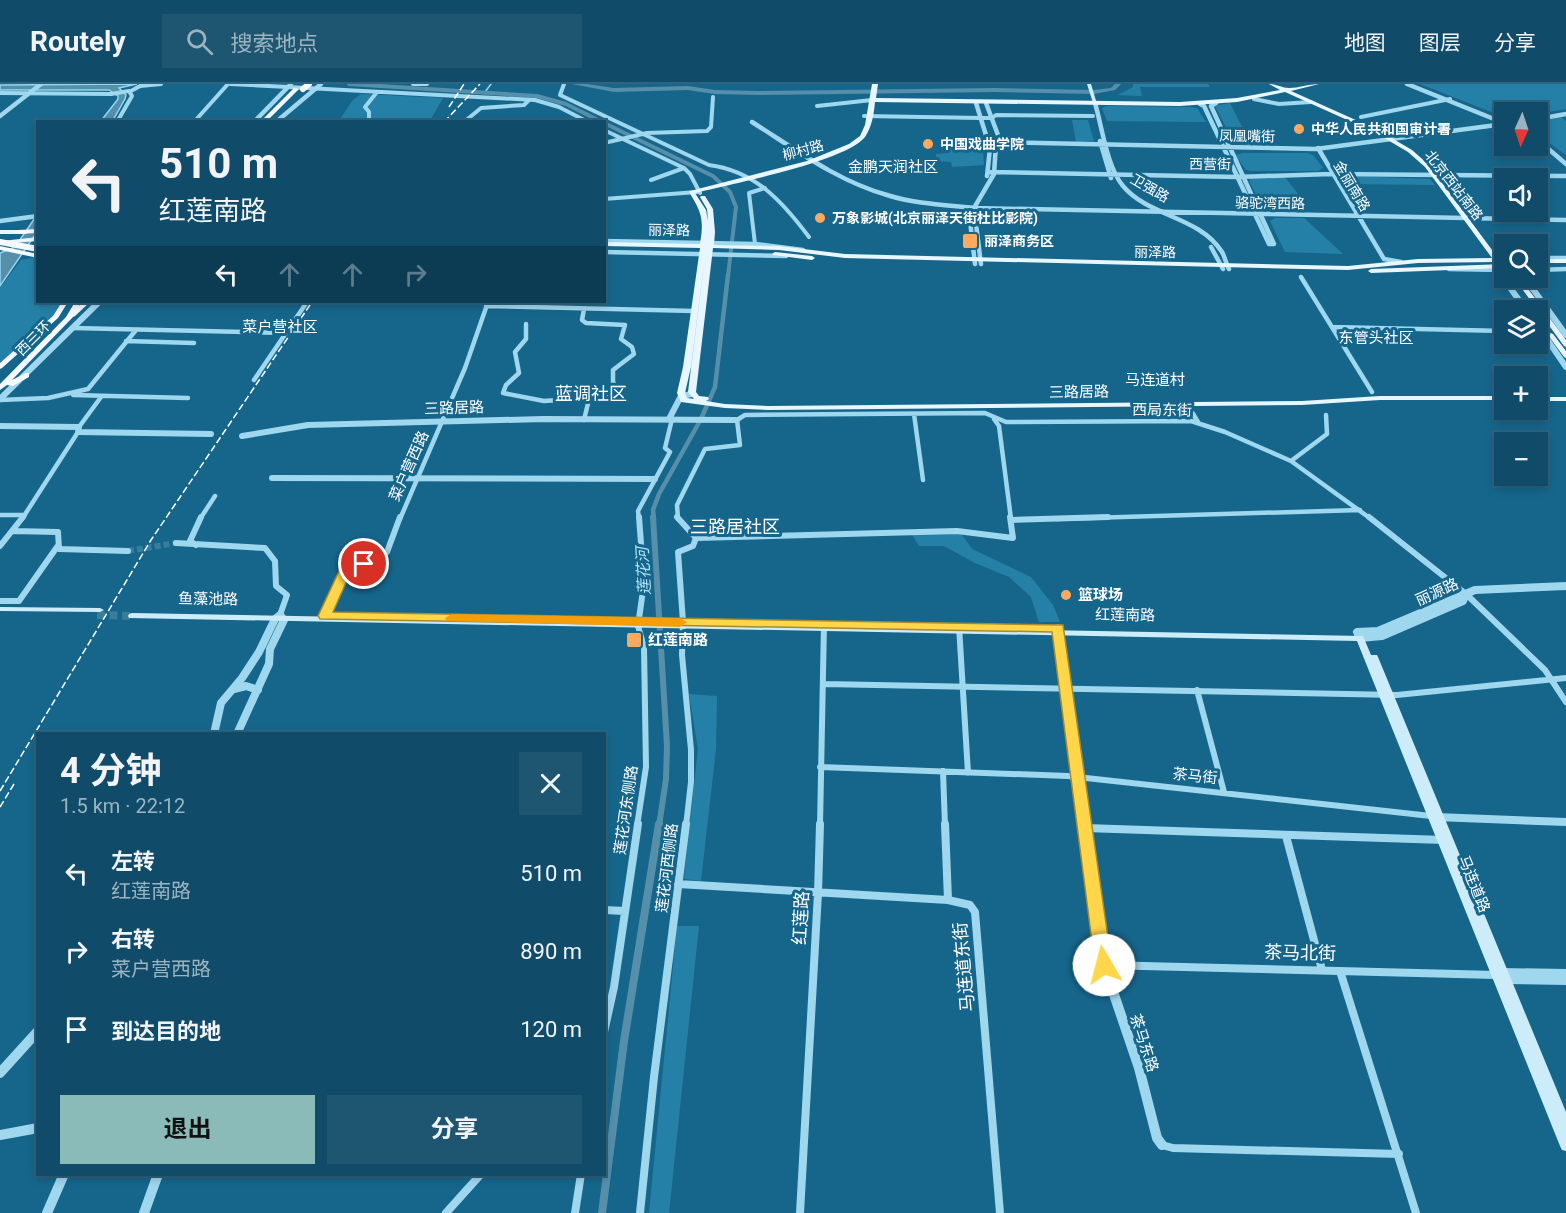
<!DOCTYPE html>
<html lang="zh">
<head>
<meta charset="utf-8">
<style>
  :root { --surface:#104c69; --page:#1e5671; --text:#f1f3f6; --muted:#9cb4c0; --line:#30637d; --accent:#8bbbb9 }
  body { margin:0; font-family:Roboto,"Noto Sans SC",sans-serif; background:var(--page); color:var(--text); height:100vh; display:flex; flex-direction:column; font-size:22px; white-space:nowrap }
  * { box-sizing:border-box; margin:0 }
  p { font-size:20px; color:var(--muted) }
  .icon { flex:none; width:33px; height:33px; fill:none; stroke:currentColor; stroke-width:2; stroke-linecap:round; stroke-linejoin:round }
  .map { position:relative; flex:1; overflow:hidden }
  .details { position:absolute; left:36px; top:648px; width:570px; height:444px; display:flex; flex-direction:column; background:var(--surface); border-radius:0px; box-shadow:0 3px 9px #0003,0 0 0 2px var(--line) }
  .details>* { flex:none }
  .guide { position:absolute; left:36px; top:36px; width:570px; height:183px; border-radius:0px; box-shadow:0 3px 9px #0003,0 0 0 2px var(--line); background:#104c69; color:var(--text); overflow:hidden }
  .needle { width:39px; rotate:183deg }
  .fabs { position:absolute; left:1494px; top:18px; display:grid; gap:12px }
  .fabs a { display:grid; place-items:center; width:54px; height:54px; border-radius:0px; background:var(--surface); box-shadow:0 3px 9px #0003,0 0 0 2px var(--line); font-size:30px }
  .pin { position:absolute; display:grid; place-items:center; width:51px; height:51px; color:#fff; margin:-26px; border:3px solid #fff; border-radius:50%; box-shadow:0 2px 6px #0007 }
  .me { position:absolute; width:66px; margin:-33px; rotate:352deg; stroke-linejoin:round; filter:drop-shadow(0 0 4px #0008) }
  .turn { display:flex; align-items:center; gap:21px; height:126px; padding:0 24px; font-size:27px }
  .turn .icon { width:78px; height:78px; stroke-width:2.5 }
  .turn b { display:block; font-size:42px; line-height:51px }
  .lanes { display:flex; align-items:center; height:57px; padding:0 24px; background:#0003; justify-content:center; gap:30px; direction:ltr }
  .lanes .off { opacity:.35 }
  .round { display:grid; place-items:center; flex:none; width:63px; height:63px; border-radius:0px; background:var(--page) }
  .head { display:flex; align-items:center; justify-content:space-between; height:102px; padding:0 24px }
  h1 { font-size:36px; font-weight:700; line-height:45px }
  .cta { display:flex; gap:12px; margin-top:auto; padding:12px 24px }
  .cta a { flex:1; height:69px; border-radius:0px; background:var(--accent); color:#111; font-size:24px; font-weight:700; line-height:69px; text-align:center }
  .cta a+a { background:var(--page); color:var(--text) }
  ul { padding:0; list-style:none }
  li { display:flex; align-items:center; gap:18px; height:78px; padding:0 24px }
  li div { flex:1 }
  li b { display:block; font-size:22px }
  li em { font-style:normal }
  header { display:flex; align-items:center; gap:36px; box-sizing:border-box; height:84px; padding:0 30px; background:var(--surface); border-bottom:2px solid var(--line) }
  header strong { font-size:28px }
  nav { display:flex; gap:33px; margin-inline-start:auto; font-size:21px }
  .search { width:420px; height:54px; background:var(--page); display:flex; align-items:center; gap:15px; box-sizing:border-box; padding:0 21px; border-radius:0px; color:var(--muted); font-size:22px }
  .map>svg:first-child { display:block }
  .green { fill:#2580a8 }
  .water { fill:#568fa9; stroke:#92d6f2; stroke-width:1.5 }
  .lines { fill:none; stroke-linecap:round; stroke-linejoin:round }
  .stream { stroke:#92d6f2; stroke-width:1.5 }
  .canal-far3 { stroke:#568fa9; stroke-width:4 }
  .canal-far2 { stroke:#568fa9; stroke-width:4.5 }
  .canal-far1 { stroke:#568fa9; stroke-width:6 }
  .canal { stroke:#568fa9; stroke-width:8 }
  .river { fill:#568fa9; fill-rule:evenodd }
  .minor-tunnel { stroke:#397d9d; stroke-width:6; stroke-dasharray:6 3; stroke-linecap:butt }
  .secondary-tunnel { stroke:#397d9d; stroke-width:8; stroke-dasharray:8 4.5; stroke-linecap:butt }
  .minor-far3 { stroke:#9fd7ef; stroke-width:4 }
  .minor-far2 { stroke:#9fd7ef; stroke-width:4.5 }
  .minor-far1 { stroke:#9fd7ef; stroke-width:6 }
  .minor { stroke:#9fd7ef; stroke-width:8 }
  .tertiary-far3 { stroke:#9fd7ef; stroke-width:4.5 }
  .tertiary-far2 { stroke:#9fd7ef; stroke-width:6 }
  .tertiary-far1 { stroke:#9fd7ef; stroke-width:8 }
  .tertiary { stroke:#9fd7ef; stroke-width:10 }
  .secondary { fill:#cdecfa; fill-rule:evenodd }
  .primary { fill:#e8f6ff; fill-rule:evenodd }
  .trunk { fill:#f4faff; fill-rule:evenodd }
  .rail { stroke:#fff; stroke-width:1.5; stroke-dasharray:7 3; stroke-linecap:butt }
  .minor-bridge { stroke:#9fd7ef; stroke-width:4 }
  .trunk-bridge { stroke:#f4faff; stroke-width:6 }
  .route { fill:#ffd54a; stroke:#a68a30; stroke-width:1.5 }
  .slow { fill:#f59e0b }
  .poi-dot { fill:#ffa95e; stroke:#16668c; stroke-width:2 }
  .labels { text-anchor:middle; stroke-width:6; stroke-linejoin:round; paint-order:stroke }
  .far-poi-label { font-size:14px; font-weight:bold; fill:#fff; stroke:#16668c; text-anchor:start }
  .far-street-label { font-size:14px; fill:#fff; stroke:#16668c }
  .far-quarter-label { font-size:15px; fill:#fff; stroke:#16668c }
  .street-label { font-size:15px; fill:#fff; stroke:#16668c }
  .poi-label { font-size:15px; font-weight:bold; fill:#fff; stroke:#16668c; text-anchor:start }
  .water-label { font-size:16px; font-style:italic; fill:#afe2f6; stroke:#16668c }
  .quarter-label { font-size:18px; fill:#fff; stroke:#16668c }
  .near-street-label { font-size:18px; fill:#fff; stroke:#16668c }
</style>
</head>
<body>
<header>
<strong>Routely</strong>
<div class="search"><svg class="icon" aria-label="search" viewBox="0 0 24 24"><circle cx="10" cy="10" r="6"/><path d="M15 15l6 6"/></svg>搜索地点</div>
<nav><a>地图</a><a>图层</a><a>分享</a></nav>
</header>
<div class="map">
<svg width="1566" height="1129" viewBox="0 0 1566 1129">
  <rect width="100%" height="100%" fill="#16668c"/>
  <path class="green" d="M1133,0H1208L1210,3H1140L1142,12L1118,11L1133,3Z
    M1420,0H1566V25L1538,30V28H1504V33Z
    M361,10L443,14L430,37L338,38L353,16Z
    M1230,19L1252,62L1234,59L1215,22Z
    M1107,22L1190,23L1197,24L1206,38L1107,37L1102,24Z
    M1561,33L1566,37V71L1538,51V38Z
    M1072,36H1088L1094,57L1076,58Z
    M947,55H982L984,81L952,83L951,78L936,77V70L948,69Z
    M1243,69H1307L1313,71L1323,84L1318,87H1251L1246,86L1235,71Z
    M1284,92L1303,116L1298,117L1303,127L1270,126L1263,124L1249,97L1252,94Z
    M1346,92L1430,95L1435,101L1344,100L1341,94Z
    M1275,134H1304L1343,170L1285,168L1270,137Z
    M37,173L38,218H65L56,233L0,279V204L21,176Z
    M960,448L972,465L1031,493L1053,521L1060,538H1039L1031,513L1009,493L975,479L944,462H919L911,449Z
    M689,610L717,612L716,665L701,797L684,795L698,665Z
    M677,842H699L669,1129H649Z"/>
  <path class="water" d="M137,0L119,4L126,11L125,15L112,38L101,37L118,15V12L109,6H0V1Z
    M37,131V148L0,202V169L15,163Z"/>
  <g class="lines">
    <path class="stream" d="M485,8L491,0"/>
    <path class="canal-far3" d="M349,0L537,12L566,20L602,38
      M604,39L713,92L730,108L736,123L728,192"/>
    <path class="canal-far2" d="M654,435L653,426L659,410L701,335L715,303L728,191"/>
    <path class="canal-far1" d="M653,433L667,662L666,695L659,742"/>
    <path class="canal" d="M602,1129L624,957L659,740"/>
    <path class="river" d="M572,0H587L614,4L688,2L715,6L757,7L995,4L1094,6L1111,4L1115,0H1121L1115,6L1094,10L995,8L757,11L715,10L688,6L614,8Z"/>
    <path class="minor-tunnel" d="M128,467L176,459"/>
    <path class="secondary-tunnel" d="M97,531L132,532"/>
    <path class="minor-far3" d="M230,0L535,16L559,23L588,38
      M413,0H427
      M564,0L560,11L709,81C755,87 782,117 809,153
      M131,7L140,2L161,0
      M0,9L111,10
      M1254,15L1279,20L1311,18
      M817,22L872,16
      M864,32L981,34H992L996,31L1093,32
      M1361,33L1450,15
      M117,38L132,12L129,7
      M194,38L228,0
      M369,38V28L365,23L377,8
      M464,38L481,24L524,21L529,16
      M604,46L684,84L690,90L700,109
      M604,59L647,49L707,47L711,43L713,13
      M651,96L684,84
      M604,115L697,108
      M755,160L749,109L765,104"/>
    <path class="minor-far2" d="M1301,193L1372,308
      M486,222L694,227
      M526,240V255L515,268L519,289L506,301L503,309L544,317L615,312L620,308L613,298V286L634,270L632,263L621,255L625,241L586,239L582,236L584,225
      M1332,243L1504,247
      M73,244L286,249
      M126,257L194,259
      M254,296L307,218
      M73,311L188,314
      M0,316L48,314L88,305L136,246
      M1187,320L1198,338
      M914,330L923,396
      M994,335L999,342L1011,435
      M584,336L589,315
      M79,343L101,313
      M1291,377L1327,350L1326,331
      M0,431H25
      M22,435L78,348
      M200,435L215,412
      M400,435L465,284L488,218
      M639,435L638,427L670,368L665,364L672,335
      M678,435L677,421L705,365L740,361L737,336L745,331L985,329L1006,338L1191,337L1225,348L1291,377L1371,435
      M1056,435L1360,426"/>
    <path class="minor-far1" d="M677,433L696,454
      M1369,433L1466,510L1545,586L1566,618
      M1011,436L1108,433
      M13,447L58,448L59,465L128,467
      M696,454L957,447L1013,454L1010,433
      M176,459L265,464L275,477L276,502L287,511L280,531
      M196,461L190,457L201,433
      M0,462L23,433
      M0,517H19L57,463
      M324,532L343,489L387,468L400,433
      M959,542L968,689
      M824,600L1397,611L1566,594
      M1197,606L1224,708
      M820,683L1068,692L1431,732
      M943,687L945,742
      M637,742L646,683L644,563L638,542L644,499L639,433
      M686,742L691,698V666L682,571L683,538L678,468L693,462L696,454
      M820,742L824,540"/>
    <path class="minor" d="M945,740L948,816
      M1085,744L1444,756
      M1286,752L1322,886
      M678,800L948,816L970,821L975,828L1000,1129
      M604,826L625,827
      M1104,881L1496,891L1504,896L1566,897
      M1340,887L1416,1129
      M1501,888L1566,889
      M604,948L614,903L638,740
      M1162,1061L1173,1064L1399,1070
      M446,1129L481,1090
      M575,1129L581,1090
      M640,1129L654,993L686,740
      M800,1129L818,809L820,740"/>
    <path class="tertiary-far3" d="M1407,0L1504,39
      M976,19L990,64L987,92
      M1095,19C1102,43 1107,83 1123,102C1149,133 1199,132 1222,168C1225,173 1226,180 1229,185
      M1200,20L1204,22L1269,160H1274L1211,22L1216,19
      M0,32L41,0
      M1538,35L1566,30
      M254,38L291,0
      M276,38L321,0
      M752,38C795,65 837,97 887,111C915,120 945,121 974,124L1566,136
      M1538,56L1566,80
      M1100,57L1111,94
      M987,58L1316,65L1504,40
      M1318,64L1384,175L1401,178
      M989,88L1237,93L1330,90L1566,92
      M0,137L38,132
      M970,137L975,180
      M604,157L755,160L803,166
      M1211,163L1223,185
      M604,168L786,172
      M1538,174H1566
      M981,180L974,124L994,90L996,60L1001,59L986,19
      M1449,185L1504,186
      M1498,186L1502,192
      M1538,186L1566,185"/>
    <path class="tertiary-far2" d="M1501,191L1526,226
      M1525,194L1566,251
      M1538,242L1566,283
      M0,315L99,218
      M669,335L681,312L692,310
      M0,342L79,343L78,348L211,350
      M242,352L308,341L543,335L737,336
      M272,394L655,395"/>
    <path class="tertiary-far1" d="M1466,510L1463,517L1382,552L1360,554L1357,548L1378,547L1475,506L1566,502
      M1058,544L1085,742
      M234,605L246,602L258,606
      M214,650L221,619L242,594L259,568L275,535L280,531L284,536L270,565L269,580L237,650
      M1436,733L1566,738"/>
    <path class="tertiary" d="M1085,740L1104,881L1139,984L1157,1054L1162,1061
      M0,989L38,947
      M0,1051L38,1044
      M47,1129L64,1090
      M144,1129L158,1090"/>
    <path class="secondary" d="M1087,0H1091L1097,20L1093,19Z
      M0,523L100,524L104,526L100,528L0,527Z
      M132,529L1363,552L1371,571H1377L1378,573L1566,1028V1067L1562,1066L1560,1062L1357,557L129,534L128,532L129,530Z"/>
    <path class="primary" d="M872,0H878L876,14L1180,18L1237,14L1280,6L1269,0C1276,0 1282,4 1289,4C1299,4 1308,0 1319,0L1291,7L1378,46L1412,66L1429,81L1498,174H1504V178L1498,180L1495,178L1418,179L1348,186L845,174L779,166L713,164L696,308L699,312L708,313L709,315L706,317L725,320L768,322L1302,317L1380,312H1504V316H1380L1302,321L768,326L725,324L681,318L677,309L683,283L700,164L604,162V158L700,160C704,135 702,129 689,108L690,107L807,77L849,60L860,52L865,41ZM1285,8L1374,48L1408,68L1425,83L1492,174L1418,175L1348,182L845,170L779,162L714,161L715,148L713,125L705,112H701L700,113L707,125L708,137L706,126L695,109C730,100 845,78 865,53C872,43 874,29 875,18L1180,22L1237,18ZM706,164L688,308L694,315L687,314L685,309L691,283Z
      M0,146H26L29,148L26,150H0Z
      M38,153V157L0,160V158L2,157Z
      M775,168L812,172L815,174L812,176L773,171L772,170Z
      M1538,175H1566V179H1538Z
      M1504,180V184L1371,189L1368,187L1371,185Z
      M1514,194H1520L1566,256V263L1564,262Z
      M1551,249L1553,250L1566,267V274L1564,273L1548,251Z
      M1538,313H1566V317H1538Z"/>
    <path class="trunk" d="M294,4L299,5L266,38H260Z
      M38,145V149L18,150L15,148L18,146Z
      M0,162L38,170V174L0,166Z
      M62,218H68L58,234L2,284L0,285V279L53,232Z
      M75,218H81L79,222L84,218H90L75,232L73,233L12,296L26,289H29V293L13,302L7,301L0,306V300L66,233Z"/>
    <path class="rail" d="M449,23L464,0
      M444,38L480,0
      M0,707L151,456L312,218
      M0,723L14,700"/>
    <path class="minor-bridge" d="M111,10L129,7"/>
    <path class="trunk-bridge" d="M303,5L309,0
      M0,158L38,165"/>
  </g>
  <path class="route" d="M364,476L370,480L349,492L333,528L1063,541L1112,881L1110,885L1104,887L1098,885L1095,881L1052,548L320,535L318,532L339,487Z"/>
  <path class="slow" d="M452,530L680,534L687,538L680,543L447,537L445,534Z"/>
  <g class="poi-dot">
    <circle cx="1299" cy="45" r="6"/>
    <circle cx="928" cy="60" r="6"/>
    <circle cx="820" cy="134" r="6"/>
    <rect x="962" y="149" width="16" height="16" rx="3"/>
    <circle cx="1066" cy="511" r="6"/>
    <rect x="626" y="548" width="16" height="16" rx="3"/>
  </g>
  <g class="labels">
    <g class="far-poi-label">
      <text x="1311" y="50">中华人民共和国审计署</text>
      <text x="940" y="65">中国戏曲学院</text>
      <text x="832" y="139">万象影城(北京丽泽天街杜比影院)</text>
      <text x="984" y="162">丽泽商务区</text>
    </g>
    <g class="far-street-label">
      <text transform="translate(1247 52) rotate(1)" y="5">凤凰嘴街</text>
      <text transform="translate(803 66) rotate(-15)" y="5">柳村路</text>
      <text transform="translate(1210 80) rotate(1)" y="5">西营街</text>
      <text transform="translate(1454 101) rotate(52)" y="5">北京西站南路</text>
      <text transform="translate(1352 102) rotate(59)" y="5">金丽南路</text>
      <text transform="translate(1150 104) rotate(30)" y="5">卫强路</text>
      <text transform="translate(1270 119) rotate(1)" y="5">骆驼湾西路</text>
      <text transform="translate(669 146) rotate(1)" y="5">丽泽路</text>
      <text transform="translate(1155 168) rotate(1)" y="5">丽泽路</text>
      <text transform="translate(33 254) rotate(-45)" y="5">西二环</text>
    </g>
    <g class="far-quarter-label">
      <text x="893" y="88">金鹏天润社区</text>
      <text x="280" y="248">菜户营社区</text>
      <text x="1376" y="259">东管头社区</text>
      <text x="1155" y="301">马连道村</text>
    </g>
    <g class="street-label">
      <text transform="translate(1079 308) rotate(-1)" y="5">三路居路</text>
      <text transform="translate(454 324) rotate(-2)" y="5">三路居路</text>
      <text transform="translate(1162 326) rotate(1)" y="5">西局东街</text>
      <text transform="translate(409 382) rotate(-66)" y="5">菜户营西路</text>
      <text transform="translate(1437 508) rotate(-24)" y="5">丽源路</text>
      <text transform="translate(208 515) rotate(1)" y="5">鱼藻池路</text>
      <text transform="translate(1125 531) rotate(1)" y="5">红莲南路</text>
      <text transform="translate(1195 692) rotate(6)" y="5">茶马街</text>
      <text transform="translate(626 726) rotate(-82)" y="5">莲花河东侧路</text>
      <text transform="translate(667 784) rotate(-83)" y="5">莲花河西侧路</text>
      <text transform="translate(1474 800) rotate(68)" y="5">马连道路</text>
      <text transform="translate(1144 959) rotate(72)" y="5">茶马东路</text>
    </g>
    <g class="poi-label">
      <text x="1078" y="516">篮球场</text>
      <text x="648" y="561">红莲南路</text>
    </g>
    <g class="water-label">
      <text transform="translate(643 487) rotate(-93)" y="6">莲花河</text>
    </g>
    <g class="quarter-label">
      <text x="591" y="316">蓝调社区</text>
      <text x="735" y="449">三路居社区</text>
    </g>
    <g class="near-street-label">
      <text transform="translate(801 834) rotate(-87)" y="6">红莲路</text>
      <text transform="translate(1300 869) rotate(1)" y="6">茶马北街</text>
      <text transform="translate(964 883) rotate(-95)" y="6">马连道东街</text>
    </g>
  </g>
</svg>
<div class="fabs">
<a><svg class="needle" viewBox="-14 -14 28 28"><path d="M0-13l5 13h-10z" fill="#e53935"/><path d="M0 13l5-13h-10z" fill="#9cb4c0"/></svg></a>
<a><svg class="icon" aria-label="sound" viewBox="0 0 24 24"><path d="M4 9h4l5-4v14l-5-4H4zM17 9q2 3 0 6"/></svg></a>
<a><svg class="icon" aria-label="search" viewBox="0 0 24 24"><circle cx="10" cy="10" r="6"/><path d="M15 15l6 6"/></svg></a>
<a><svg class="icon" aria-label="layers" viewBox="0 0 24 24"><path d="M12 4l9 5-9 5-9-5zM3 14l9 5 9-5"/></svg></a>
<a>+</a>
<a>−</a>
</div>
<div class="pin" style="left:364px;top:480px;background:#d93025"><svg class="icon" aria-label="arrive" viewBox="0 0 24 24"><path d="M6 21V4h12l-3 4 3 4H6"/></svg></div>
<svg class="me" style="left:1104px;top:881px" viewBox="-20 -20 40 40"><circle r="19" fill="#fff"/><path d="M0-13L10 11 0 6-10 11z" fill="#ffd54a"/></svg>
<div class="guide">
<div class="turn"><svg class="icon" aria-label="left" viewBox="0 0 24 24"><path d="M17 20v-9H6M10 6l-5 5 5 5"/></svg><div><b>510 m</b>红莲南路</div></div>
<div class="lanes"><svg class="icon" aria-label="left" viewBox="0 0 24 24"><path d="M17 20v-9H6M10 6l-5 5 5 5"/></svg><svg class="icon off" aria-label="ahead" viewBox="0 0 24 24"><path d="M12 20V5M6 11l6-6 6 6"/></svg><svg class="icon off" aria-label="ahead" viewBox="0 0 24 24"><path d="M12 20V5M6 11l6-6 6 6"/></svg><svg class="icon off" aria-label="right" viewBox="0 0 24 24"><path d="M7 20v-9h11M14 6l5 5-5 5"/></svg></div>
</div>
<section class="details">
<div class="head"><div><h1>4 分钟</h1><p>1.5 km · 22:12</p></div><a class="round"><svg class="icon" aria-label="close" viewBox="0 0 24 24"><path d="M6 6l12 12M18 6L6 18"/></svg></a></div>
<ul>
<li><svg class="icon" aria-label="left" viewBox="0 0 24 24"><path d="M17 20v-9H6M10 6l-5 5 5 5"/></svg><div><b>左转</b><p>红莲南路</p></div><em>510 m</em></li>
<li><svg class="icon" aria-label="right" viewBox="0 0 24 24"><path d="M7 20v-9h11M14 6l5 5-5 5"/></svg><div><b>右转</b><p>菜户营西路</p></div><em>890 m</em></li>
<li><svg class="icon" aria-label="arrive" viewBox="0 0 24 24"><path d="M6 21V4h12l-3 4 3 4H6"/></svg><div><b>到达目的地</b></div><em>120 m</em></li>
</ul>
<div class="cta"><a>退出</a><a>分享</a></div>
</section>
</div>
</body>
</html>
